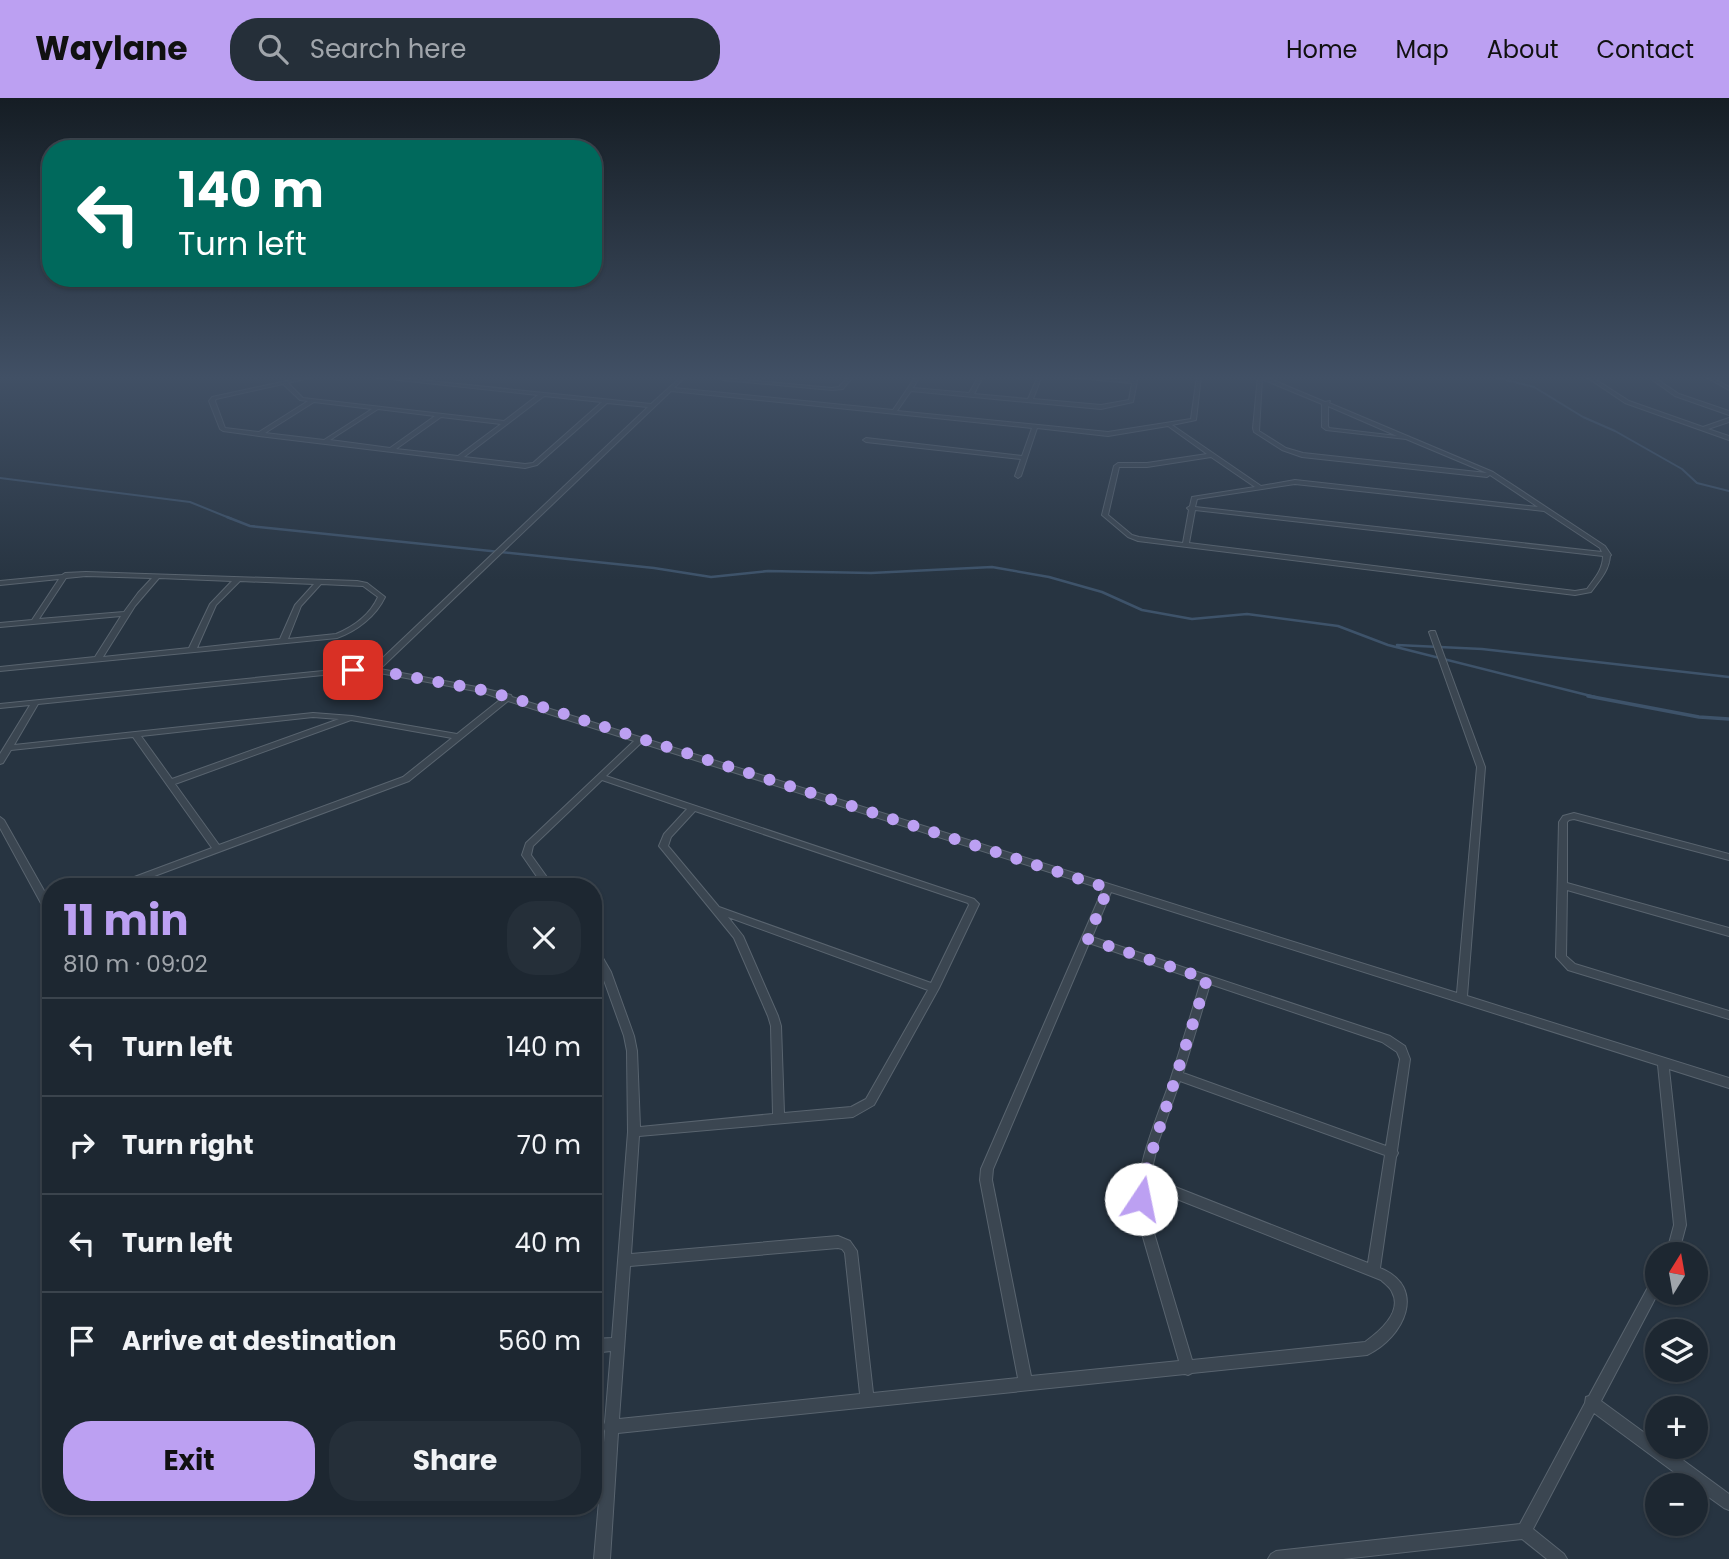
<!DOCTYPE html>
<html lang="en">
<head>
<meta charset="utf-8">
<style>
  :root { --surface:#1d2731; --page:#252f39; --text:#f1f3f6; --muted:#a0a5ab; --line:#3b444d; --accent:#bca0f2 }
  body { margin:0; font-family:Poppins,sans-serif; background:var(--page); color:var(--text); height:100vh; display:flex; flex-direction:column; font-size:26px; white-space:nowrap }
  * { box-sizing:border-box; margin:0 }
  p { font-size:23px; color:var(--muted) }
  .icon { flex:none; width:38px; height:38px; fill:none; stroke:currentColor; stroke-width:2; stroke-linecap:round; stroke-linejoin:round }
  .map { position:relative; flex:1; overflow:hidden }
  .sheet { position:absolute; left:42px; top:780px; width:560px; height:637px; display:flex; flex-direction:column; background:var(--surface); border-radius:28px; box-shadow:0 2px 5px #0004,0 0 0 2px var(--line) }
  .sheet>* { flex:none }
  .top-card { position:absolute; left:42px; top:42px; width:560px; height:147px; border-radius:28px; box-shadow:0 2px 5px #0004,0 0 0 2px var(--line); background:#00695c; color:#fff; overflow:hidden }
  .needle { width:46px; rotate:11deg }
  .fabs { position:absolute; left:1645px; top:1144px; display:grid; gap:14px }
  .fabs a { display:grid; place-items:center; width:63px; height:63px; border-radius:50%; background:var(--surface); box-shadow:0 2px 5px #0004,0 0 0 2px var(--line); font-size:35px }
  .pin { position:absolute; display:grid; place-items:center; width:60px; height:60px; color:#fff; margin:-30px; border-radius:14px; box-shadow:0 4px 10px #0006 }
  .me { position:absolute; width:77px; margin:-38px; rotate:11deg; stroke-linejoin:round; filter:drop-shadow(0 0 5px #0008) }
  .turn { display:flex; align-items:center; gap:24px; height:147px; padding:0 21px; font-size:32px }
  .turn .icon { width:91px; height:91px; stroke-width:2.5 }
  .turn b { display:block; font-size:49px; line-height:60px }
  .round { display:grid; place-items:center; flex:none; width:74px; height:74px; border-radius:28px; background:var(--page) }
  .head { display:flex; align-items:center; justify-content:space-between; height:119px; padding:0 21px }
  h1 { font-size:42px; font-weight:700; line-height:52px; color:var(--accent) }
  .action { display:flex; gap:14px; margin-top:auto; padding:14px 21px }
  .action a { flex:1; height:80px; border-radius:28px; background:var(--accent); color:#111; font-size:28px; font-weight:700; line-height:80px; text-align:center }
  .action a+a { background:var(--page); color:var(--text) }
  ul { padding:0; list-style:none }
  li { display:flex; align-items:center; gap:21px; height:98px; padding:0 21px; border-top:2px solid var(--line) }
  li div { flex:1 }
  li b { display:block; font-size:26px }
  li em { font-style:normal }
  header { display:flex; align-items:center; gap:42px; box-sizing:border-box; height:98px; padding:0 35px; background:var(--accent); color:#111 }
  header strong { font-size:33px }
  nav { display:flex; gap:38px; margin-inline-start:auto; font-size:24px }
  .search { width:490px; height:63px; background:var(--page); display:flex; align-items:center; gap:18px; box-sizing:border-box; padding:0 24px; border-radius:28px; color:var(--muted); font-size:26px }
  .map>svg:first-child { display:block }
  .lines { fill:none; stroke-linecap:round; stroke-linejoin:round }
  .stream-far2 { stroke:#3e536a; stroke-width:2 }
  .stream-far1 { stroke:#3e536a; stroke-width:2.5 }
  .stream { stroke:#3e536a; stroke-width:3.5 }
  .minor-casing { stroke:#59646f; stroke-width:2 }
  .minor { fill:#3b4651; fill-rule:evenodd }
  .route { stroke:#bca0f2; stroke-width:12; stroke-dasharray:0 21.6 }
</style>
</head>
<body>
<header>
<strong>Waylane</strong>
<div class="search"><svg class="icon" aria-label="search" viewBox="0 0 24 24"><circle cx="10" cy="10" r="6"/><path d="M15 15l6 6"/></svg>Search here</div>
<nav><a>Home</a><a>Map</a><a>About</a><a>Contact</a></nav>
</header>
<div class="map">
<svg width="1729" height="1461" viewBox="0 0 1729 1461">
  <rect width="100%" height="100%" fill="#273441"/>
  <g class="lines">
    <path class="stream-far2" d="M1491,278L1534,289L1583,319L1615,333L1682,371L1697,385L1729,393
      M0,380L190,404L232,421"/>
    <path class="stream-far1" d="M227,419L250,428L654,470L711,479L768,473L871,475L992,469L1049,479L1102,494L1142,512L1192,521L1247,516L1338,528L1388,547L1595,599
      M1397,547L1482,551L1729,579"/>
    <path class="stream" d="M1588,598L1699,619L1729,621"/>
    <defs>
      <path id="minor" d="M309,278H316L288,285L303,300L504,323L538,297L371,279L369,278H381L651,306L682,278H686L674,290L893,312L916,278H920L913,290L969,295L979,278H983L974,296L1028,301L1038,278H1042L1033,301L1101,307L1129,302L1132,285L1066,279L1064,278L1133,282L1134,278H1138L1133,304L1101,311L911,293L897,313L1108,334L1191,321L1197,278H1201L1196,322L1172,327L1261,388L1295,382L1538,409L1490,377L1487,379L1302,359L1282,352L1254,334L1253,330L1258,278H1263L1325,304L1330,303L1329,305L1493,374L1605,448L1611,457L1610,458C1609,473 1599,483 1591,494L1575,497L1138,443L1128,439L1102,417L1114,368L1118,365H1147L1207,356L1168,328L1108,338L1037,330L1021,378L1018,380L1015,378L1021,361L866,344L863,342L866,340L1022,358L1032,330L671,293L380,571L482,590L511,597L512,599L1457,895L1477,669L1429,534L1431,533H1435L1485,669L1467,898L1729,980V990L1669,971L1686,1127L1678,1157H1666L1674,1127L1658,967L1111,794L1092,839L1390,938L1405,948L1410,961L1397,1053L1398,1055L1396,1059L1380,1170C1428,1189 1404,1240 1367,1257L1192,1275L1188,1277L1185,1276L618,1335L610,1461H594L605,1333L603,1329L605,1324L611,1253L593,1255V1241L612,1240L628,1034L627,953L624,938L601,874L593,860V847L596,848L611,874L634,938L637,953L640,1029L773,1016L771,928L768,918L734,840L659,748L664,736L687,711L602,682L533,748L531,757L554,789H544L522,757L526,745L634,643L508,603L409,683L125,789H112L113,787L212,750L133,639L11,652L3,665L0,666V656L30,607L0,610V606L353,570H372L648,309L607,305L537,367L525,370L259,338L223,333L220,331L209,303L212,299ZM1262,281L1322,306V329L1326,332L1406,341L1487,375L1303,355L1286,350L1259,333ZM283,286L300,302L308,303L259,334L225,330L215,303L216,301ZM544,298L602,304L533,365L525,366L464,359ZM314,304L372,311L324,342L265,335ZM1328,308L1397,338L1329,330L1328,328ZM378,311L435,318L390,350L330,342ZM441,319L501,326L458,358L396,351ZM1211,359L1255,389L1192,399L1190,408L1187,410L1189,412L1183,445L1139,439L1132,437L1108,417L1119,369H1147ZM1295,386L1544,413L1600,450L1602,454L1195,409L1197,401ZM1195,412L1603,458C1603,472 1594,481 1587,491L1575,493L1189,445ZM353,574H374L481,594L501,601L457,636L352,618L313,615L14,647L38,606ZM313,619L339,621L172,681L141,638ZM351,622L452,640L403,679L219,747L175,686ZM641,645L1103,791L981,1071L980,1082L1018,1280L873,1295L857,1153L850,1143L838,1138L631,1156L639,1038L853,1019L874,1007L939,890L979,806L974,801L606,678ZM695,713L968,805L969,807L931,885L719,809L668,748L671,739ZM728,819L928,892L866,1001L851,1009L784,1015L781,928L778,918L743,838ZM1089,845L1201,883C1191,917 1180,952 1169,986C1153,1030 1136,1068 1136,1115L1179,1263L1031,1278L992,1082L993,1071ZM1210,886L1382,944L1397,954L1400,961L1386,1048L1183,975ZM1180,983L1385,1057L1368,1165L1150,1079L1158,1045ZM1149,1090L1381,1182C1385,1186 1390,1189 1392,1194C1403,1214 1379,1234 1365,1244L1192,1262L1148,1115ZM838,1150L842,1151L845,1155L860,1296L619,1321L630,1168Z
        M849,278H853L843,291L832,292L723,282L721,281L723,280L832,290L839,289Z
        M1585,278H1590L1629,303L1703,329L1729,320V324L1708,331L1729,338V342L1625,305Z
        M1647,278H1652L1679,296L1729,313V317L1675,298Z
        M1704,278H1709L1729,289V292Z
        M86,474L357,483L367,485L385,499C376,518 357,533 337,540L0,573V569L95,559L121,518L0,529V525L32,522L59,481L0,487V483L62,477L65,475ZM86,478L152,480L138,495L124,514L39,521L66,480ZM159,480L232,483L210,506L189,550L103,559L135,508ZM240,483L314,486L295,507L280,541L197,550L216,507ZM321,486L363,488L378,499C370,517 353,529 336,536L288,541L301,508Z
        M1574,715L1729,756V762L1574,721L1569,722L1567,724V785L1729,830V838L1567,792L1566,858L1575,866L1729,913V921L1568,872L1556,859L1559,724L1563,718Z
        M0,719L4,722L51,805V811L44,809L42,807L0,730Z
        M1657,1178L1658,1195L1601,1303L1657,1344V1349H1665L1729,1396V1412L1724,1410L1696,1390V1388H1693L1594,1315L1533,1431L1564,1456L1567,1461H1547L1522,1441L1343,1461H1268L1271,1456L1276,1453L1520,1426L1585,1305L1586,1299L1589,1298L1653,1180Z"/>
    </defs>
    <use href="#minor" class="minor-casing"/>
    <use href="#minor" class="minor"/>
  </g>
  <linearGradient id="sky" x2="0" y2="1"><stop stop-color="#151d24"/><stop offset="0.58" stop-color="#415065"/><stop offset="1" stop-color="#415065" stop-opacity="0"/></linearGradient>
  <rect width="1729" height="482" fill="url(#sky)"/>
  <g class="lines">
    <path class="route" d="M353,572H374L482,592L530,605L1108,790L1088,841L1207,881L1143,1082L1141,1101"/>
  </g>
</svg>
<div class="fabs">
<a><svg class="needle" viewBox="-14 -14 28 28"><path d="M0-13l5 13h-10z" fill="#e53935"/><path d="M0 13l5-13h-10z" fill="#a0a5ab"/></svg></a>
<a><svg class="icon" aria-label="layers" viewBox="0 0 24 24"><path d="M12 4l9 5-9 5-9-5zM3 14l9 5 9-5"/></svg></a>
<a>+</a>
<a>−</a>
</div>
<div class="pin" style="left:353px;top:572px;background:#d93025"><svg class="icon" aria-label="arrive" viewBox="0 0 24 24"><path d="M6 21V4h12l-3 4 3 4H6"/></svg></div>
<svg class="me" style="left:1141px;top:1101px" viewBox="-20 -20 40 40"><circle r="19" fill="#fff"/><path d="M0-13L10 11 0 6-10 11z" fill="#bca0f2"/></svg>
<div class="top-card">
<div class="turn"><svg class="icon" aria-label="left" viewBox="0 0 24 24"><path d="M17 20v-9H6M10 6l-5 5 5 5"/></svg><div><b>140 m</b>Turn left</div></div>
</div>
<section class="sheet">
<div class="head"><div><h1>11 min</h1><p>810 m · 09:02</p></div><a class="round"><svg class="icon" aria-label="close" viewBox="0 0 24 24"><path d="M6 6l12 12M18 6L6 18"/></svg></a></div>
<ul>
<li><svg class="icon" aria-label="left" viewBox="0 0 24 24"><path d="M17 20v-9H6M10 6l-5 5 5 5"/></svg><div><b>Turn left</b></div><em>140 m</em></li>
<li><svg class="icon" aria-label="right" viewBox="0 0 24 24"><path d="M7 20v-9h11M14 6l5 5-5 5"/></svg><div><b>Turn right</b></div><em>70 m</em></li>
<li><svg class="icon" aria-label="left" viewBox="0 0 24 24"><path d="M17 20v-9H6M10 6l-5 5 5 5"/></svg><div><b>Turn left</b></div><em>40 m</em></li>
<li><svg class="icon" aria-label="arrive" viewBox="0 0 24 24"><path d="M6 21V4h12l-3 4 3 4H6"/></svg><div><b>Arrive at destination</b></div><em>560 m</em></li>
</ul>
<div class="action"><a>Exit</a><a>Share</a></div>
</section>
</div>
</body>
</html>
